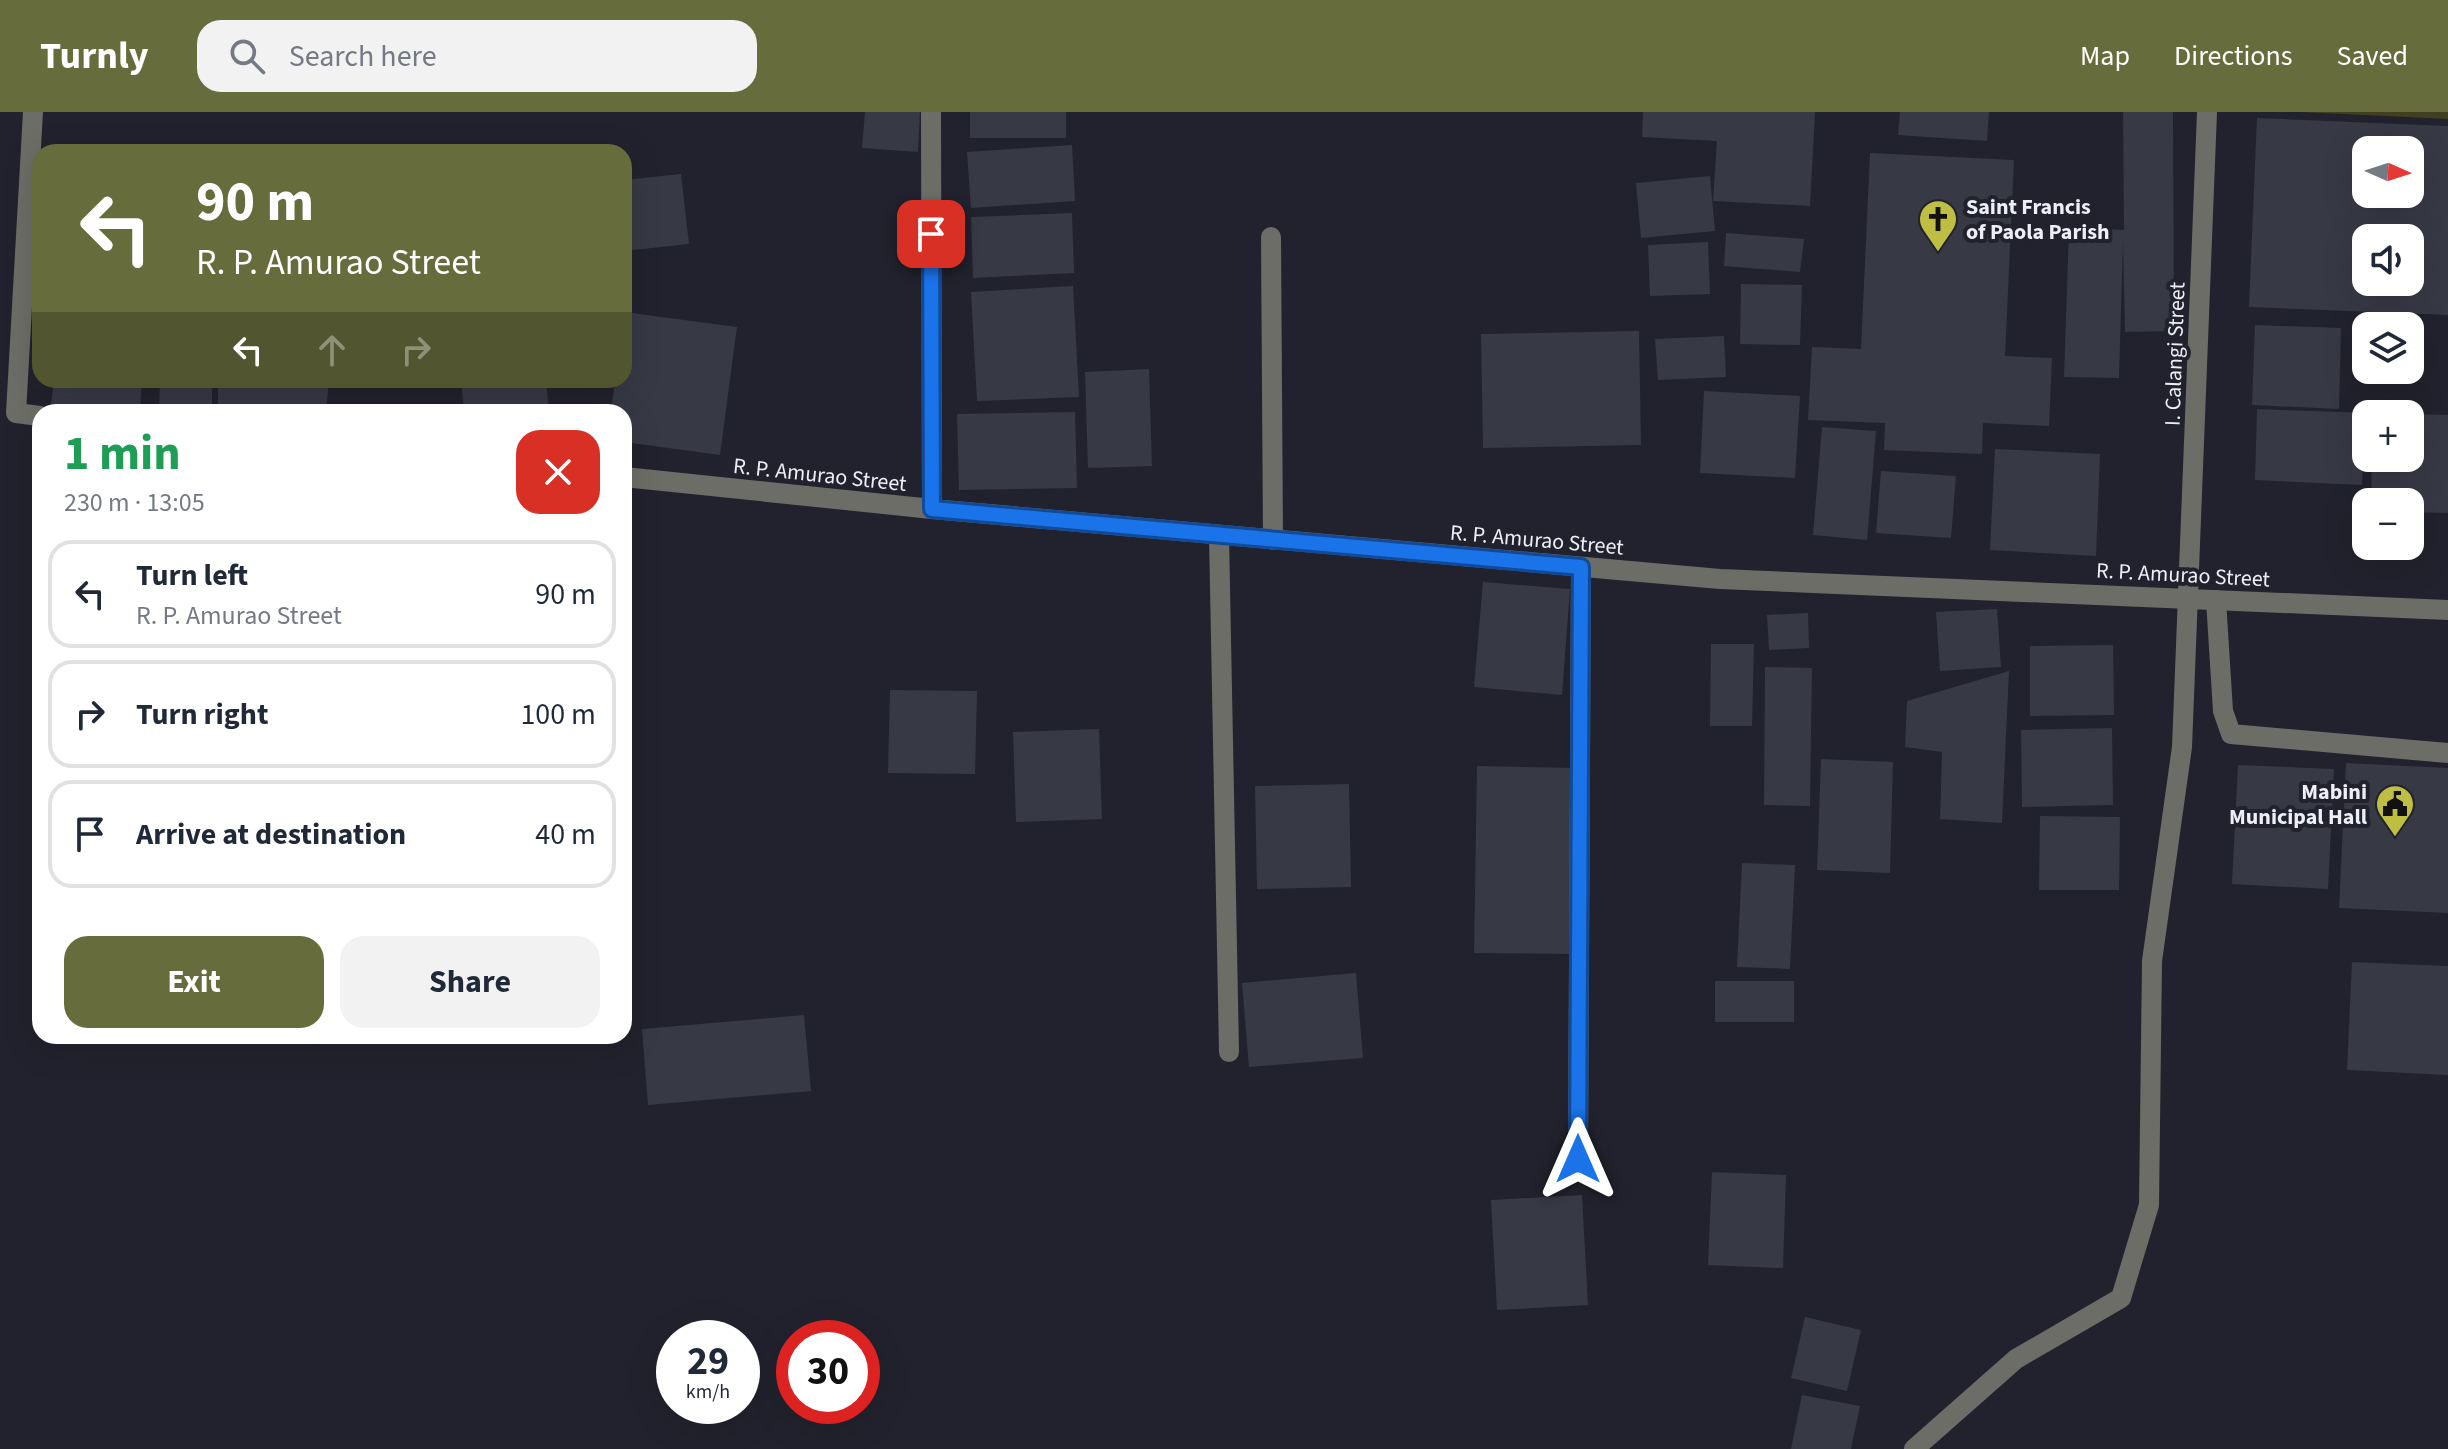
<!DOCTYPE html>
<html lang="en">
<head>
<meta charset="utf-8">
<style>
  :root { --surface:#fff; --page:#f2f2f3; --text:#1f2937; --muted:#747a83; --line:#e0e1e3; --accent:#676c3c }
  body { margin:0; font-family:"Source Sans 3",sans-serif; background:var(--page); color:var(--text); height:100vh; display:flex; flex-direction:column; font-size:30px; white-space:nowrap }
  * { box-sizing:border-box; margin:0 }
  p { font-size:26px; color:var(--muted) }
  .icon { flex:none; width:44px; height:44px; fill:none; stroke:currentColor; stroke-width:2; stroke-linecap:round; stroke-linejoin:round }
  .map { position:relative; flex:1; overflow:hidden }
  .sheet { position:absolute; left:32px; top:292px; width:600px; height:640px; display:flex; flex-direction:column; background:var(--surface); border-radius:24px; box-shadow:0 8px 32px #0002 }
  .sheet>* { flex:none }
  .top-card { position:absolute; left:32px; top:32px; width:600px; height:244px; border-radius:24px; box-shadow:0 8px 32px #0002; background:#676c3c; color:#fff; overflow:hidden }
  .needle { width:52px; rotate:93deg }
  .tools { position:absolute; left:2352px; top:24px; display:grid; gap:16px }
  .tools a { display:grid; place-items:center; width:72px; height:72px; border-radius:16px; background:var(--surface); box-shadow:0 8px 32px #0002; font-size:40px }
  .speed { position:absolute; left:656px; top:1208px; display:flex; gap:16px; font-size:40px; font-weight:700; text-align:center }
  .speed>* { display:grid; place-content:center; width:104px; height:104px; border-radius:50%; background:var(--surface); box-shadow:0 8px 32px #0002; line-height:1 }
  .speed small { font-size:20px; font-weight:400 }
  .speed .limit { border:12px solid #d22; background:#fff; color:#111 }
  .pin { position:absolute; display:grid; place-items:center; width:68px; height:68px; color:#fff; margin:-34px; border-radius:16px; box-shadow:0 4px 12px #0006 }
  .me { position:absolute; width:88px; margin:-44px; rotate:0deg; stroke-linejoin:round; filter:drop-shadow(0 0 6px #0008) }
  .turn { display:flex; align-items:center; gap:28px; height:168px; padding:0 32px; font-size:36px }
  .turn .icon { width:104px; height:104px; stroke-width:2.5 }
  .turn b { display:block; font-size:56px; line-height:68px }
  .lanes { display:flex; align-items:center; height:76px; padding:0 32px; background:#0003; justify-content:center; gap:40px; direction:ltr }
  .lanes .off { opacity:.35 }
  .round { display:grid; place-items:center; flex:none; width:84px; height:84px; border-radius:24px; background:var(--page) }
  .headline { display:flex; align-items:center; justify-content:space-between; height:136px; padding:0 32px }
  h1 { font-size:48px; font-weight:700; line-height:60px; color:#1e9e55 }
  .cta { display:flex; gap:16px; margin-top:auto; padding:16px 32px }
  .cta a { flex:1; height:92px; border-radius:24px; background:var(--accent); color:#fff; font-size:32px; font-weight:700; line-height:92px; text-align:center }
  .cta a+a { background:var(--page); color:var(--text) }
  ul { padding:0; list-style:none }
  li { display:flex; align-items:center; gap:24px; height:108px; margin:0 16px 12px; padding:0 16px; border:4px solid var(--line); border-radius:24px }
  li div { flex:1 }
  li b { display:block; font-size:30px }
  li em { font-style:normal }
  header { display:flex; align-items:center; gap:48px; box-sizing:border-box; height:112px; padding:0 40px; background:var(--accent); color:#fff }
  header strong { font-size:38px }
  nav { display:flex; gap:44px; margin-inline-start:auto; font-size:28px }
  .search { width:560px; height:72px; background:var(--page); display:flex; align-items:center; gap:20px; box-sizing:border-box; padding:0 28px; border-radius:24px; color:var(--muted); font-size:30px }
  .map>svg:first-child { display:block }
  .green { fill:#404021 }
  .building { fill:#373945; fill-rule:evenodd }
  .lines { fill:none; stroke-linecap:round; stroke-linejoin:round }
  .lane { stroke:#6d6d67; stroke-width:20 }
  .street { stroke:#6d6d67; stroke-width:20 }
  .route-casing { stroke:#114b97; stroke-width:20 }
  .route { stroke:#1a73e8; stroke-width:14 }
  .labels { text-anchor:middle; stroke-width:8; stroke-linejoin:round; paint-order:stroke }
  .poi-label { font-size:22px; font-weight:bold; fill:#edeef6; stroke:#21222d; text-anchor:start }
  .street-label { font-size:22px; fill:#edeef6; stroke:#21222d }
</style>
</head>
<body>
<header>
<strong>Turnly</strong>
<div class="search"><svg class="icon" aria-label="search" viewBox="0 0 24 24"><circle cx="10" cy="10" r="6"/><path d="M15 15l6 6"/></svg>Search here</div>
<nav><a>Map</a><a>Directions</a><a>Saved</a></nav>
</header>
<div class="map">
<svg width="2448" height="1337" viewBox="0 0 2448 1337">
  <rect width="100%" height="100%" fill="#21222d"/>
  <path class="green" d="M2301,0H2448V7Z"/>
  <path class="building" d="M865,0H920L918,40L862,36Z
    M970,0H1066V26H970Z
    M1643,0H1815L1810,94L1713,89L1717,29L1642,25Z
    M1900,0H1989L1987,29L1898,23Z
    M2123,0H2173L2174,219L2125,220L2123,130L2119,266L2064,265L2069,116L2124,118Z
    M2257,6L2448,14V203L2249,195ZM2366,38H2410V82H2366ZM2366,126H2410V170H2366Z
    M1072,33L1075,89L971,96L967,40Z
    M1870,41L2014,48L2005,244L2052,246L2049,314L1983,311L1982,342L1884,338L1885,311L1808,308L1812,235L1861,237Z
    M681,62L689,132L624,139V68Z
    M1710,64L1715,119L1641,126L1636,71Z
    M1072,101L1074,161L973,166L971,105Z
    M1726,121L1804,127L1800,160L1724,154Z
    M1708,130L1710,182L1650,184L1648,133Z
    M1741,172L1802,173L1800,233L1740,232Z
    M1073,174L1079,285L977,289L971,180Z
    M624,200L737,215L720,343L624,330V300H611L615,268H624Z
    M2255,213L2341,216L2339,297L2252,293Z
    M1639,219L1641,333L1483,336L1481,222Z
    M1724,224L1726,265L1658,268L1655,227Z
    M1149,257L1152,354L1088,356L1085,260Z
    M54,268H142L140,300L51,293Z
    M160,268H212V300H159Z
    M218,268H329L326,300H255L256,296L218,295Z
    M461,268H546L549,300H464Z
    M1704,279L1800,284L1795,366L1700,361Z
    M2257,297L2365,301L2362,373L2255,368Z
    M1075,300L1077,376L959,378L957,302Z
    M2410,302L2448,303V401L2410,400V390H2371L2372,346H2410Z
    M1822,315L1876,319L1867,428L1813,423Z
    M1995,337L2100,342L2096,444L1990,438Z
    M1881,359L1956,364L1951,426L1876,421Z
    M1483,470L1570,477L1562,583L1474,575Z
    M1997,497L2001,555L1940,559L1936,500Z
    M1808,501L1809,536L1769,538L1767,503Z
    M1711,532H1754L1752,614H1710Z
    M2113,533L2114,603L2030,604V534Z
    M1765,555L1812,556L1810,694L1764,693Z
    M2009,559L2002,711L1940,707L1942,640L1905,635L1907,589Z
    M890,578L977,579L975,662L888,661Z
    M2112,616L2113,693L2022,695L2021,618Z
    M1099,617L1102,707L1016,710L1013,620Z
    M1821,647L1893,650L1890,761L1817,758Z
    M2346,651L2448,656V801L2339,796Z
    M2238,653L2334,657L2328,777L2232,772Z
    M1477,654L1577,656L1574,842L1474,841Z
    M1349,672L1351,775L1257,777L1255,674Z
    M2040,704L2120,705L2119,778H2039Z
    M1742,751L1795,753L1790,857L1737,855Z
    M2352,850L2448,854V963L2347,958Z
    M1356,861L1363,946L1249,955L1242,871Z
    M1715,869H1794V910H1715Z
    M804,903L811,979L648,993L642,917Z
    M1712,1060L1786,1063L1783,1156L1708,1153Z
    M1582,1083L1588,1193L1497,1198L1491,1088Z
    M1805,1205L1861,1218L1847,1279L1791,1266Z
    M1802,1283L1860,1294L1851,1337H1791Z"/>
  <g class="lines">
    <path class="lane" d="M1271,125L1273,428
      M2216,488L2223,599L2231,622L2448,641"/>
    <path class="street" d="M33,0L16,301L40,304
      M931,0L932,397
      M624,365L932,397L1720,467L2448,498
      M1219,423L1229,940
      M1578,1047L1581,455
      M1914,1337L2016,1247L2121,1186L2149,1093L2152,849L2182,635L2207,0"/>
  </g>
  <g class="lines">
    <defs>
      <path id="route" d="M931,122L932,397L1581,455L1578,1047"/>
    </defs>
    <use href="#route" class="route-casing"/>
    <use href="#route" class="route"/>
  </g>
  <defs>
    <symbol id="church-pin" viewBox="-11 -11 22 30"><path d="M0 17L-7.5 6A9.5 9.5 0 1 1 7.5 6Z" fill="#bebf42" stroke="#21222d"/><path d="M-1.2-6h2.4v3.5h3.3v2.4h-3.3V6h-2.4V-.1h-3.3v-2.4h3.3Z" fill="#111"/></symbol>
    <symbol id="civic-pin" viewBox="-11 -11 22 30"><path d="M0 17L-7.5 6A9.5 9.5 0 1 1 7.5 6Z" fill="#bebf42" stroke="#21222d"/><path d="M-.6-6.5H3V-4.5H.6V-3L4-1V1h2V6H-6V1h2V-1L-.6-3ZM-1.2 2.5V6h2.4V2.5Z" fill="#111"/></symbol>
  </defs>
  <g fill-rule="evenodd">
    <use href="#church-pin" x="1916" y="85" width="44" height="60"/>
    <use href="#civic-pin" x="2373" y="670" width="44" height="60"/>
  </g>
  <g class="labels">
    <g class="poi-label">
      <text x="1966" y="102">Saint Francis<tspan x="1966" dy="25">of Paola Parish</tspan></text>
      <text x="2367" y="687" text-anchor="end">Mabini<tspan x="2367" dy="25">Municipal Hall</tspan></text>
    </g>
    <g class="street-label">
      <text transform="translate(2174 242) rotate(-88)" y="8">I. Calangi Street</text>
      <text transform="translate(820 362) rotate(6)" y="8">R. P. Amurao Street</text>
      <text transform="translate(1537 427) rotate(5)" y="8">R. P. Amurao Street</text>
      <text transform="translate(2183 462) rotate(3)" y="8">R. P. Amurao Street</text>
    </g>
  </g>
</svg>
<div class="tools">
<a><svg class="needle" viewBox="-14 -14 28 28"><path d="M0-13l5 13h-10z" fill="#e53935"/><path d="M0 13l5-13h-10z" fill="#747a83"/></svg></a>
<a><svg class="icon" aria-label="sound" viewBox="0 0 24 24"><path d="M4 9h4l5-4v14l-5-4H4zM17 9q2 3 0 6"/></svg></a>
<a><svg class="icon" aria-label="layers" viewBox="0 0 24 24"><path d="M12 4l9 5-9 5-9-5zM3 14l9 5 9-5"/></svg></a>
<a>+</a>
<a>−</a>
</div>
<div class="speed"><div>29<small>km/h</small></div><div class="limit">30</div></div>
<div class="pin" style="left:931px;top:122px;background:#d93025"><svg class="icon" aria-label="arrive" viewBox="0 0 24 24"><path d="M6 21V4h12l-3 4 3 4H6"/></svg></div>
<svg class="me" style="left:1578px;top:1047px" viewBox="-20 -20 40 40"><path d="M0-17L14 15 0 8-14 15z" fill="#1a73e8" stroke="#fff" stroke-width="4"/></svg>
<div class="top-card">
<div class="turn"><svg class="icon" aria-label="left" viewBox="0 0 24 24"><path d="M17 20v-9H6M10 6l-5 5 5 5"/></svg><div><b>90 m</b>R. P. Amurao Street</div></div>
<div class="lanes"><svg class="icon" aria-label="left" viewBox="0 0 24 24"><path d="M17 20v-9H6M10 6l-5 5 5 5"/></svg><svg class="icon off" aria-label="ahead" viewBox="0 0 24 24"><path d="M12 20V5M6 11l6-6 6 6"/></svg><svg class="icon off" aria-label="right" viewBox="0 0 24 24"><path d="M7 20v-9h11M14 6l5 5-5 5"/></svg></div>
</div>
<section class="sheet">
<div class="headline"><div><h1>1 min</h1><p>230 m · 13:05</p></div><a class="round" style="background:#d93025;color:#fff"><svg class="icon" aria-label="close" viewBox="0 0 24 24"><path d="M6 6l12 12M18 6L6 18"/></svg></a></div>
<ul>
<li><svg class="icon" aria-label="left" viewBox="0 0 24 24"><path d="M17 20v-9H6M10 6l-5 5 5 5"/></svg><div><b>Turn left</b><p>R. P. Amurao Street</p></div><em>90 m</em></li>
<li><svg class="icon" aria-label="right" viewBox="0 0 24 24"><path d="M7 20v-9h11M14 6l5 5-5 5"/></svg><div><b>Turn right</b></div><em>100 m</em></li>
<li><svg class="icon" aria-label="arrive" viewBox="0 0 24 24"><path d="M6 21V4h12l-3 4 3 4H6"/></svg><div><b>Arrive at destination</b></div><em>40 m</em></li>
</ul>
<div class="cta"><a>Exit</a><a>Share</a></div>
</section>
</div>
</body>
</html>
